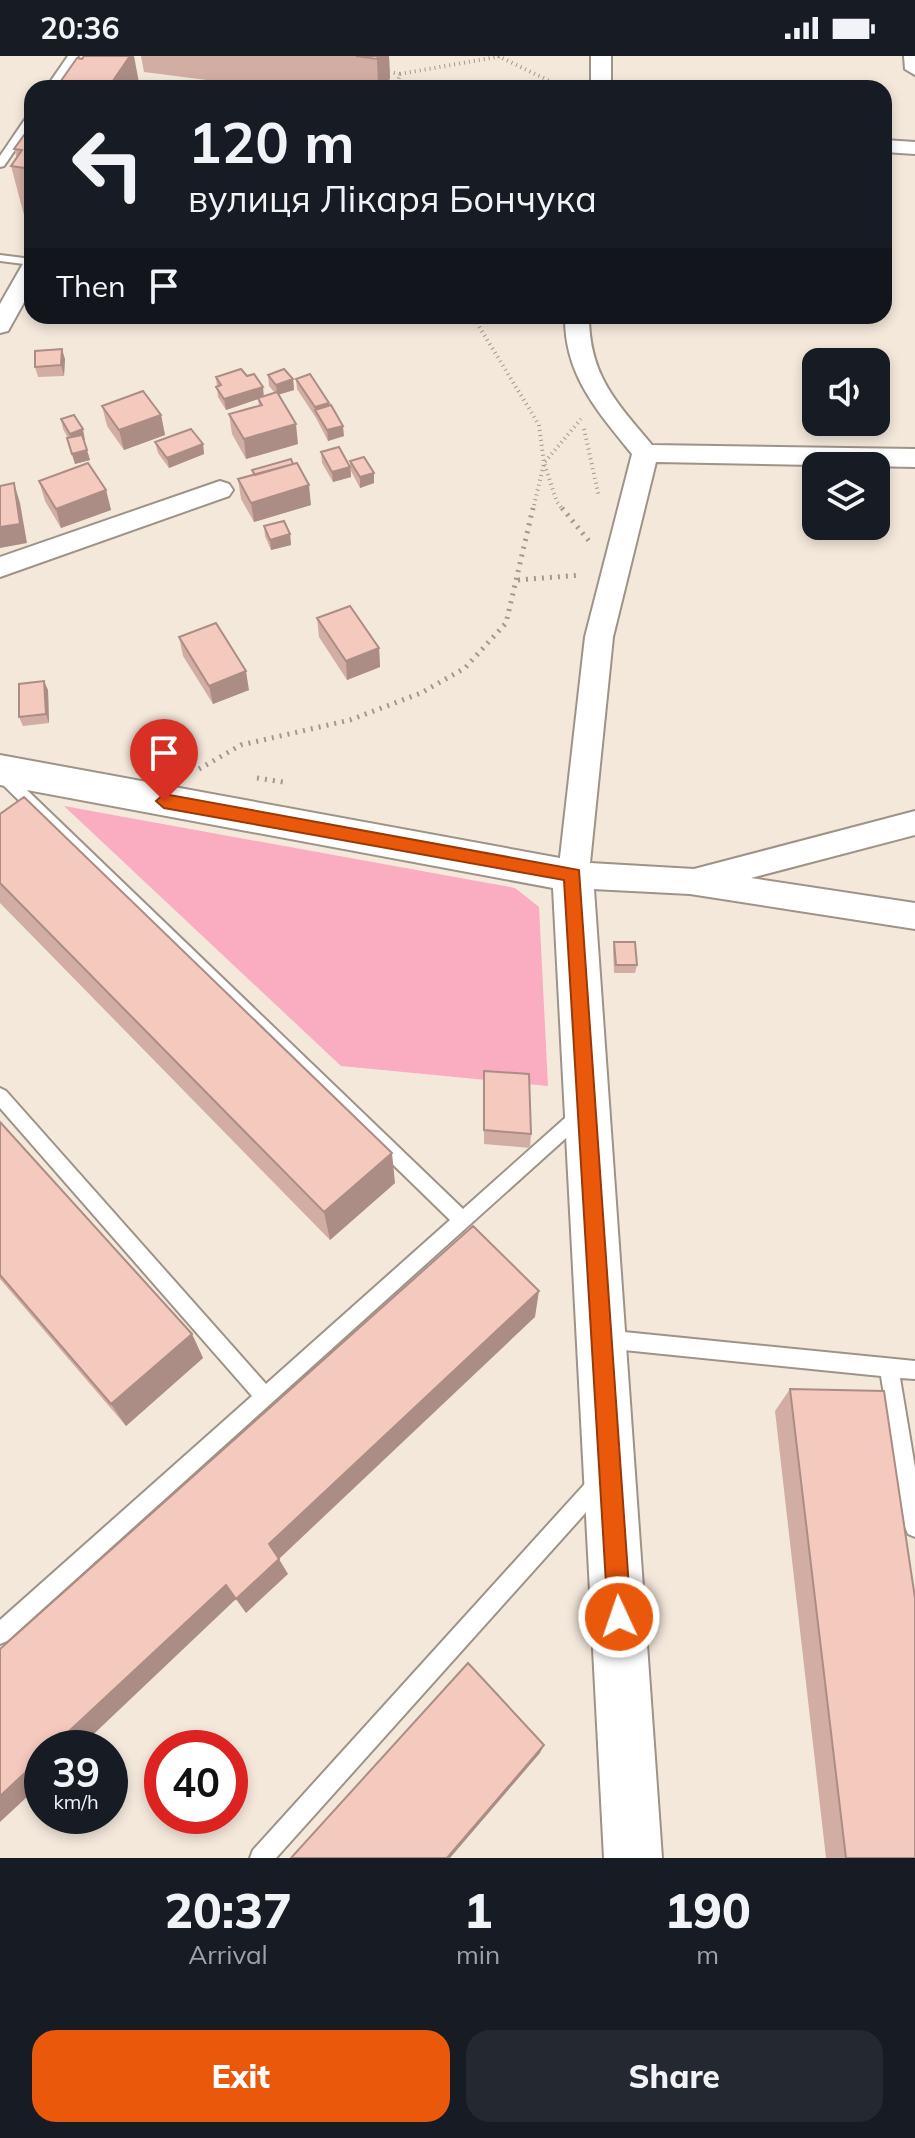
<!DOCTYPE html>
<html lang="en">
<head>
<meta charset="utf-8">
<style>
  :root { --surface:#171b24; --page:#242831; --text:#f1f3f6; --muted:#9ea1a6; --accent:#ea580c }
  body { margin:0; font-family:Mulish,sans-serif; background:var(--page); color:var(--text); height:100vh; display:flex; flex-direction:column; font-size:30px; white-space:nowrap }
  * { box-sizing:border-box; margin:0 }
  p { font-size:26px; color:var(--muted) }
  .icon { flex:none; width:44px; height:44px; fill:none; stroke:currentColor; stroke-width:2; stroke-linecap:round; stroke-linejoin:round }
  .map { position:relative; height:1802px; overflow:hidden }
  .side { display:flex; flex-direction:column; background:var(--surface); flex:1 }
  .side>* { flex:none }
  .guide { position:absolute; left:24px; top:24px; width:868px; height:244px; border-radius:24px; box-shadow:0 4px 12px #0003; background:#171b24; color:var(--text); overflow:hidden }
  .buttons { position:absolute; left:802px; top:292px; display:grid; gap:16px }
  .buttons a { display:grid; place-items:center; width:88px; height:88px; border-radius:16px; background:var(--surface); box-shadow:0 4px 12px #0003; font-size:40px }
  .speed { position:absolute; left:24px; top:1674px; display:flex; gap:16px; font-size:40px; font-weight:700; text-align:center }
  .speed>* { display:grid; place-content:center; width:104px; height:104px; border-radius:50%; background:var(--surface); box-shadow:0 4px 12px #0003; line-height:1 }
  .speed small { font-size:20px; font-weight:400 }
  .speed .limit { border:12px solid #d22; background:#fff; color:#111 }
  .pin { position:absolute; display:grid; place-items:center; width:68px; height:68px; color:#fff; margin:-82px -34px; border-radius:50% 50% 50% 0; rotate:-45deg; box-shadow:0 0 8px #0007 }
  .pin .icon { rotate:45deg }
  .me { position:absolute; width:88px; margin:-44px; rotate:357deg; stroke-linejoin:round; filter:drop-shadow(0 0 6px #0008) }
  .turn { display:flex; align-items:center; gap:28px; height:168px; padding:0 32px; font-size:36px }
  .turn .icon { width:104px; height:104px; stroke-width:2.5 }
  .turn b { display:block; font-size:56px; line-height:68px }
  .then { display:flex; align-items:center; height:76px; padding:0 32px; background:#0003; gap:16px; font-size:30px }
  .eta { display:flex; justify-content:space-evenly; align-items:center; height:136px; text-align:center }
  .eta b { font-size:48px; font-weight:800; line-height:56px }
  .button { display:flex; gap:16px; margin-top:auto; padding:16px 32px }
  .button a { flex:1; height:92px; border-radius:24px; background:var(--accent); color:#fff; font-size:32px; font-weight:800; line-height:92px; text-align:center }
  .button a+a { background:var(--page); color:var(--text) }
  .status { display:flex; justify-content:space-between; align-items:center; height:56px; padding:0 40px; background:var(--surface); direction:ltr }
  .status svg { height:22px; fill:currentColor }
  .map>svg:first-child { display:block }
  .green { fill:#faacc0 }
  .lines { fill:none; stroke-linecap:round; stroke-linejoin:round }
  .service-casing { stroke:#9e9387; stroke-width:4 }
  .minor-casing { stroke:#9e9387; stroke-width:4 }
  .tertiary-casing { stroke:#9e9387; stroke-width:4 }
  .path-far1 { stroke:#a2988f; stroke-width:4; stroke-dasharray:1 4; stroke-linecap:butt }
  .path { stroke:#a2988f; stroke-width:5; stroke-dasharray:2 6; stroke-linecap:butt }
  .service { fill:#fff; fill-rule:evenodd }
  .minor { fill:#fff; fill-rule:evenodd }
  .tertiary { fill:#fff; fill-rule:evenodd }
  .wall { fill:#d2ada3 }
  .shaded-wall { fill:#ab8d85 }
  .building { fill:#f4c9be; stroke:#ab8d85; stroke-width:2 }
  .route { fill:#ea580c; stroke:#983908; stroke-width:2 }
</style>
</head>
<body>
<div class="status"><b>20:36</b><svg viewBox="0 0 49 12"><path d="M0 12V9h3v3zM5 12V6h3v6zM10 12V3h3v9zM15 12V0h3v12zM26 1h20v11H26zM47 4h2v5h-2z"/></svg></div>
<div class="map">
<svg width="915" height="1802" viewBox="0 0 915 1802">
  <rect width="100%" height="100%" fill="#f4e8db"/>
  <path class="green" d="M64,750L515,832L539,851L548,1030L341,1010Z"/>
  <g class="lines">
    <defs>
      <path id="service" d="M68,0H78L56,32H46Z
        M32,58V69L4,110L0,111V100L28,59Z
        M0,199L32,203V209L0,205Z
        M0,711L5,713L463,1153L574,1054L580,1051L586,1054L589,1059L586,1064L7,1585L0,1588V1564L252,1340L0,1052V1032L6,1035L266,1328L450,1164L0,726Z
        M604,1274L915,1305V1323L900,1322L915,1412V1481L908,1478L905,1471L881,1320L604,1292L597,1289L595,1283L597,1277Z
        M599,1417L606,1420L609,1427L606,1434L276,1802H250L253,1794L592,1420Z"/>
      <path id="minor" d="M591,0H611V32H591Z
        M904,0H915V19L905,13Z
        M884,84L915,86V98L884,96Z
        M32,204V232L8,275L0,277V248L24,206Z
        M565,260H589C589,319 616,346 652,389L915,393V411L656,406L613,581L590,807L694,813L915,755V779L751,822L915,847V873L690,838L573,832L562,828L558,819L585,581L632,398C597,355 564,318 565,260Z
        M220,425L229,428L233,434L229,440L0,521V501Z"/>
      <path id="tertiary" d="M0,699L587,807L593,819L662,1802H604L553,832L0,729Z"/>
    </defs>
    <use href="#service" class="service-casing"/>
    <use href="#minor" class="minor-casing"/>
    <use href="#tertiary" class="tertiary-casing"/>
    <path class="path-far1" d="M498,0L564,32
      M384,15L400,18L396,32
      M400,18L502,0
      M469,260L477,267L539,369L544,407L557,446L563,454
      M584,373L599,441
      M533,454L544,407L581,363"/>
    <path class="path" d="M562,452L589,485
      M518,524L581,519
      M199,713L241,689L350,664L421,637L465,612L506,567L533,452
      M257,722L283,726"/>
    <use href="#service" class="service"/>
    <use href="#minor" class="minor"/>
    <use href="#tertiary" class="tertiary"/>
  </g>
  <path class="wall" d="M141,0H389L390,22L386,32H269L144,16Z
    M32,68V161L24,159L11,110L17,102L14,93Z
    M65,303L64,320L38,321L35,311Z
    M268,319L293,323L294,334L278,339L298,388L246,403L232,378L229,358L259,350L258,343L226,354L218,341L216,321L264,340L275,337L269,330Z
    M296,323L329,347L344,380L328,385L316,362L297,333Z
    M102,350L161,359L165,379L124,394L107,370Z
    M61,363L85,384H83L90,404L75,408L67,382H68L63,373Z
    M155,386L203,388L204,398L169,412L158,397Z
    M321,396L350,411V405L374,417V427L360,432L351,415V421L333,426L322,407Z
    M252,414L311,449L254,466L241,443L238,423L253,419Z
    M39,425L106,434L111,454L61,472L45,445Z
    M264,470L290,478L291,489L271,494L265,480Z
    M317,562L379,592L380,611L347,624L319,581Z
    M179,581L249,634L213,648L183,600Z
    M48,634L49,667L23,670L19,661Z
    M0,758L395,1127L330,1184L0,847Z
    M614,886L637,909L635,917H614L613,895Z
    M484,1015L531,1078L530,1092L484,1088Z
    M0,1066L192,1278L203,1302L126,1370L0,1223Z
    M790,1333L915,1802H826L775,1355Z"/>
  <path class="shaded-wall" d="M130,0H134L140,32H108Z
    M378,0H389L390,22L386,32H378L377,3Z
    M62,293L65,303L64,320L61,309Z
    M293,323L294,334L277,339L276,329Z
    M263,331L264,341L226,354L224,343Z
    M329,347L330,357L315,354L316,362L315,351Z
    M161,359L165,379L124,394L119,374Z
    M296,368L298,388L246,403L244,383Z
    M343,370L344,380L328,385L327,374Z
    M83,373L85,384L72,388L70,378Z
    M203,388L204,398L169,412L167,402Z
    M87,394L90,404L75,408L72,398Z
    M350,411L351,421L333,426L332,416Z
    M374,417V427L360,432V421Z
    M14,427L20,447L27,487L0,492V471Z
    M309,429L311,449L254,466L251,447Z
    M106,434L111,454L61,472L56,453Z
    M290,478L291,489L271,494L270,484Z
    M379,592L380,611L347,624L346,605Z
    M246,615L249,634L213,648L209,630Z
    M44,625L48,634L49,667L46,658Z
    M392,1097L395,1127L330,1184L324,1156Z
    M539,1235L535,1261L279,1503L288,1518L246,1557L236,1543L79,1692H51Z
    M192,1278L203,1302L126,1370L111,1348Z
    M544,1689L540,1697L450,1802H447Z
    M42,1701V1727L0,1766V1740Z"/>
  <path class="building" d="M84,0H130L108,32H56L77,2L82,3Z
    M356,0H378L377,3Z
    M32,68V113L11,110L22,94L14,93Z
    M62,293L61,309L35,311V295Z
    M241,313L247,320L254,318L263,331L224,343L216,331L221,329L216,321Z
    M284,313L293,323L276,329L268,319Z
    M310,318L329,347L315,351L296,323Z
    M143,335L161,359L119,374L102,350Z
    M277,336L296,368L244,383L229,358L262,349L258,342Z
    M331,349L343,370L327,374L315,354Z
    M74,359L83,373L70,378L61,363Z
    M191,373L203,388L167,402L155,386Z
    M82,379L87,394L72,398L67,382Z
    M339,391L350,411L332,416L321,396Z
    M364,401L374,417L360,421L350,405Z
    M291,403L293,408L255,419L252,414Z
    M88,407L106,434L56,453L39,425Z
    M297,407L309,429L251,447L238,423Z
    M14,427L20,468L0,471V430Z
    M284,465L290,478L270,484L264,470Z
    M350,550L379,592L346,605L317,562Z
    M216,567L246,615L209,630L179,581Z
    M44,625L46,658L19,661V628Z
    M24,741L392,1097L324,1156L0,827V758Z
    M614,886H635L637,909H616Z
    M484,1015L529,1018L531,1078L484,1074Z
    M0,1066L192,1278L111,1348L0,1219Z
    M473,1170L539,1235L269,1488L279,1503L236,1543L226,1529L51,1692H42V1701L0,1740V1593Z
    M790,1333L884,1335L915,1542V1802H846Z
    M468,1607L544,1689L447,1802H291Z"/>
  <path class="route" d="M164,738L579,814L631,1561L628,1569L619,1573L611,1569L608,1561L564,824L164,752L156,745Z"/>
</svg>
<div class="buttons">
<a><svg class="icon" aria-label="sound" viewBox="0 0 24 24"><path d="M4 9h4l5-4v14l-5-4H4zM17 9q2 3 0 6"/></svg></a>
<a><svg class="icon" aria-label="layers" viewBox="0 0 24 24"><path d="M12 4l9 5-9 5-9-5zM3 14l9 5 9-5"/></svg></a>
</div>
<div class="speed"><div>39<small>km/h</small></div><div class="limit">40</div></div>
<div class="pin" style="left:164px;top:745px;background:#d93025"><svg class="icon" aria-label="arrive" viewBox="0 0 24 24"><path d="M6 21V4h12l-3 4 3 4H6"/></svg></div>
<svg class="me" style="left:619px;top:1561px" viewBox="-20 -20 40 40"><circle r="17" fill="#ea580c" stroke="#fff" stroke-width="3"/><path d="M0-11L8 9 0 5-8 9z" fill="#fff"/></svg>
<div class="guide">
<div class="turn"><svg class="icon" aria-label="left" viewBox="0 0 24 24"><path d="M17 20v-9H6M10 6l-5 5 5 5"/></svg><div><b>120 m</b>вулиця Лікаря Бончука</div></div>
<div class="then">Then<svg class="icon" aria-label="arrive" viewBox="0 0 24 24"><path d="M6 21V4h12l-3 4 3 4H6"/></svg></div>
</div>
</div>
<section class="side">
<div class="eta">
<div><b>20:37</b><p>Arrival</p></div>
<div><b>1</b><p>min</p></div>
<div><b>190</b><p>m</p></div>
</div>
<div class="button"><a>Exit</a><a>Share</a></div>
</section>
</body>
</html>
